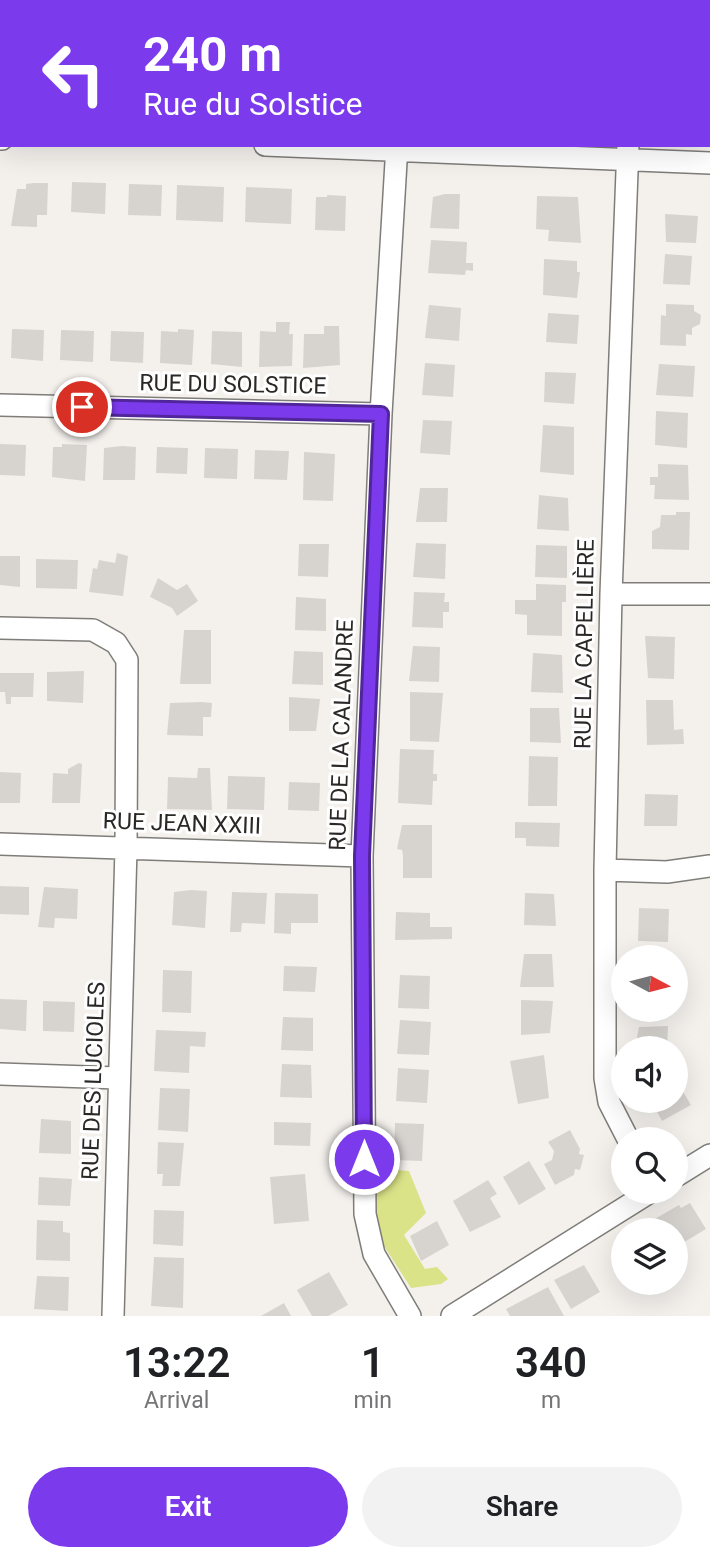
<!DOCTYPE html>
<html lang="en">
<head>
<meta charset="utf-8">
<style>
  :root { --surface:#fff; --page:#f2f2f2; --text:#202124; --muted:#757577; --accent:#7c3aed }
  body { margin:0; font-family:Roboto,sans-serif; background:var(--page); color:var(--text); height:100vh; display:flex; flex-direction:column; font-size:26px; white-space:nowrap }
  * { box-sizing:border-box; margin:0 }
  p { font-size:23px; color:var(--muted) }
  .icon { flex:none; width:38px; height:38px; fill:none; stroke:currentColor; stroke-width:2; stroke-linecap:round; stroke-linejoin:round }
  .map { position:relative; height:1316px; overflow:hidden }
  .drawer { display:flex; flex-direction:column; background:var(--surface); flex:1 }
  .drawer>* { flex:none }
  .guide { position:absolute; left:0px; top:0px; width:710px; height:147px; box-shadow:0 7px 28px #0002; background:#7c3aed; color:#fff; overflow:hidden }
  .needle { width:46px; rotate:97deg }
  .tools { position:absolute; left:611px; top:945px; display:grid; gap:14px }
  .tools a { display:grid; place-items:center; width:77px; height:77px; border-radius:50%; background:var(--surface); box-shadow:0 7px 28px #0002; font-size:35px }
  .pin { position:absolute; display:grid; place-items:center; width:60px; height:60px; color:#fff; margin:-30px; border:4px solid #fff; border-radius:50%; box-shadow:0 2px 7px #0007 }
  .me { position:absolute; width:77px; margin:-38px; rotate:0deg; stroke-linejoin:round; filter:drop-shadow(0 0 5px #0008) }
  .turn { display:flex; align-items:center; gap:24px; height:147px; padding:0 28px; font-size:32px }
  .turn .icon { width:91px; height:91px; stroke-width:2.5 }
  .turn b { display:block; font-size:49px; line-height:60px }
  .eta { display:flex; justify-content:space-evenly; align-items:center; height:119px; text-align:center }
  .eta b { font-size:42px; font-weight:600; line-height:49px }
  .cta { display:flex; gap:14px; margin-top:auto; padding:14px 28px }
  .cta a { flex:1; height:80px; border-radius:42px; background:var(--accent); color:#fff; font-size:28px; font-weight:600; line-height:80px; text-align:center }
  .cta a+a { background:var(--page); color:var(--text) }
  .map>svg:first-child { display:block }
  .green { fill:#dae387 }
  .building { fill:#d7d4d0 }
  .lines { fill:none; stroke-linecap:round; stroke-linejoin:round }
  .minor-casing { stroke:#7f7d79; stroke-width:24 }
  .minor { stroke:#fff; stroke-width:21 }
  .route-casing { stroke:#51269a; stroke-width:18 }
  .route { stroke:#7c3aed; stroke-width:12 }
  .labels { text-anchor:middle; stroke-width:6; stroke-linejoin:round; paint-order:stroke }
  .street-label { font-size:23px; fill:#292827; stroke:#fffefe }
</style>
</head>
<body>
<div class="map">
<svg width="710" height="1316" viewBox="0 0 710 1316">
  <rect width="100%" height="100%" fill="#f4f1ed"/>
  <path class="green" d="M372,1168L409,1171L426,1213L404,1235L425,1269L437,1267L448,1279L441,1284L411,1288L368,1221Z"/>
  <path class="building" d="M72,182L106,183L105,214L71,212Z
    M34,183H48L47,215H37V227L11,226L17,189H26V184Z
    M129,184L162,185L161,216L128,215Z
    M177,185L224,187L223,222L176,220Z
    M246,187L292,189L291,224L245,222Z
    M445,194H460L459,229L430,228L433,197Z
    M327,195L346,196L345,231L315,230L316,197H327Z
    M537,196L578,197L581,243L548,241L549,230L536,229Z
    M665,214L698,216L696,243L666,242Z
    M431,240L467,242L466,263H473V271L466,270L465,275L428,273Z
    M665,254L692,256L690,285L663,284Z
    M544,259L577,261V272H580L577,298L543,295Z
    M666,304L694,305V311L701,315L700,324L692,328V335L686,334V346L660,345L661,315L666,316Z
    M429,305L461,308L459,341L425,338Z
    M548,313L579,315L577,344L546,342Z
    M276,322H290L289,334H293L292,366L259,367L260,331L276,332Z
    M324,326H339L340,365L303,368L304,334H324Z
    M12,329L44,330L43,361L11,358Z
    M178,329L194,330L192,365L160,363L161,331L178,332Z
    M61,330L94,331L93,362L60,360Z
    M111,331L144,332L143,363L110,361Z
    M212,331L242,332V367L211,364Z
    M425,363L455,365L453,397L422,395Z
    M659,364L695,366L693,397L656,395Z
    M545,372L576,373L574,404L544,402Z
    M656,411L688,413L687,448L655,445Z
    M423,420L452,421L450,455L420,453Z
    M543,425L574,427V475L540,472Z
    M0,444L26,445L25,476L0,475Z
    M62,444L87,445L85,481L52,477L53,447H62Z
    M122,446L136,447L135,480H103L104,448Z
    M157,447L188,448L187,474L156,473Z
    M205,448L238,449L237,479L204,478Z
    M255,450L289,451L287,480L254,479Z
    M304,452L335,454L333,501L303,500Z
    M658,464L688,465L689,500L654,499L655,485H650V477H658Z
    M420,488H448L447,522H416Z
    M539,495L568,498L569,531L537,529Z
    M676,512H690L689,550L652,549V531L660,527L661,515H676Z
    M416,543L446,544L445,579L413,577Z
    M299,544H329L328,577L298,576Z
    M536,545L567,546V578L535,577Z
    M117,553L128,556L123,596L89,592L93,568L97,569L99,560L115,563Z
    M0,556H20V587L0,585Z
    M36,559L78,560L77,589L36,588Z
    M158,578L177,590L187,584L198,601L177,616L172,608L150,597Z
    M536,584L566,585V602H562V636L527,635V615L515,614V600H536Z
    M414,592L445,593L444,602H449V612H443V628L412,627Z
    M296,597L326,599V631L295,630Z
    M184,630H211V684H180Z
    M645,636L675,637L674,679L648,678Z
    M413,646L440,647L439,682L409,681Z
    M294,651L323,652V685L292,684Z
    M533,653L562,655L563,693L531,692Z
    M84,671L83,703L47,701V672Z
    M0,673H34L33,697H11V704H6L5,692H0Z
    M410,692L443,693L439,742L410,741Z
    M289,697L320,699L316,731H289Z
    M646,700H673L674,730L683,729L684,744L647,745Z
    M202,702L212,703L211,717H203V736L167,735L170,703Z
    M530,708H559L561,743L530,742Z
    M400,749L434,750L433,774H437V781H433L432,805L398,803Z
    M529,756L558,757L557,806H528Z
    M79,763L82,764L80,803H52L53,773L68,774V769Z
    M198,768H210L212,810L167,809L168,777L197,778Z
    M0,772L21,773L20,803H0Z
    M228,776L265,777L264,810L227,809Z
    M289,782L320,783L319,811L288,810Z
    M645,794L678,795L677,826H644Z
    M515,822L560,823L559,847L526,846V838H515Z
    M402,825H432V878H403V855L402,850L397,849Z
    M0,886L29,887V915L0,914Z
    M44,887L78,889L77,919L55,918L54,928L38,927Z
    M191,890L207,891L205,928L172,925L174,892Z
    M232,892L267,893L265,924L242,923L241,932H230Z
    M275,893L318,894V923H291V934L274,933Z
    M525,893L554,894L556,926L524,925Z
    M639,908L669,909L668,942L638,941Z
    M396,912L430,913V927H452V939L395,940Z
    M524,954H552L554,987H520Z
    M284,966L317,967L315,992L283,991Z
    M163,970L192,971L191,1013L162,1012Z
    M400,975L430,976L429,1009L398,1008Z
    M0,999L27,1000L26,1031L0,1029Z
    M521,1000L553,1001L550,1033L521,1035Z
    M43,1001L75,1002L74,1032L43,1031Z
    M283,1017L313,1018V1051L281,1050Z
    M400,1020L431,1022L429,1055L397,1054Z
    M668,1026L667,1048H635L639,1027Z
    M156,1030L206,1032L205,1047L190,1046L189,1073L154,1071Z
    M544,1055L549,1098L518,1104L510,1061Z
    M282,1064L311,1065L312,1098L280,1097Z
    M398,1068L429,1070L427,1103L396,1101Z
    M676,1080L691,1105L662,1121L651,1101H676Z
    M160,1088L190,1089L188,1132L158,1130Z
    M41,1119L71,1121V1154L39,1153Z
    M274,1122L311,1123L310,1146L274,1145Z
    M395,1123L424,1124L422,1161L394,1160Z
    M570,1130L580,1149L579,1154L584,1155L580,1170L575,1169L574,1175L555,1185L544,1164L552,1160L554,1151L548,1142Z
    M158,1142L184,1143L180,1186H162L163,1174H157Z
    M529,1161L546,1189L519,1205L503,1177Z
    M305,1174L309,1221L274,1224L270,1177Z
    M39,1177L72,1179L70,1206L38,1205Z
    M488,1180L497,1194L490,1198L501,1217L470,1232L453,1201Z
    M690,1203L706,1229L676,1247V1230H659L653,1220L679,1205L681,1208Z
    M154,1210L184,1211L183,1246L153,1244Z
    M37,1220L63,1221V1232L70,1233V1261L36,1260Z
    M437,1221L449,1245L421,1261L410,1236Z
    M154,1257L184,1258L183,1308L151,1306Z
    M584,1265L600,1292L571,1309L554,1280Z
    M329,1272L348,1305L328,1316H312L297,1290Z
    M37,1276L69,1277L68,1311L34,1309Z
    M548,1287L564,1316H510L506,1309Z
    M284,1303L291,1316H261Z"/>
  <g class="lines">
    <defs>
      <path id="minor" d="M401,2V0
        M0,139H2
        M265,145L710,163
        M397,145L381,414L362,856L365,1214L374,1254L410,1316
        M628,145L611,594L605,870V1078L609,1102L628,1139
        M0,405L381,414
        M611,594H710
        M0,628L93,630L116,643L127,660L126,848L113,1316
        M0,844L362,856
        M605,870L667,872L710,866
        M0,1074L118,1078
        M676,1176L710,1155
        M452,1316L650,1192"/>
    </defs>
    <use href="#minor" class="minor-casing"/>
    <use href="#minor" class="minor"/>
  </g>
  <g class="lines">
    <defs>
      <path id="route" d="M82,407L381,414L362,856L364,1159"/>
    </defs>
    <use href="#route" class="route-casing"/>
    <use href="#route" class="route"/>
  </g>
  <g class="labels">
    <g class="street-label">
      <text transform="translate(233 384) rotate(1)" y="8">RUE DU SOLSTICE</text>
      <text transform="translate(584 644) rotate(-89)" y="8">RUE LA CAPELLIÈRE</text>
      <text transform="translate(341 735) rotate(-88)" y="8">RUE DE LA CALANDRE</text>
      <text transform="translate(182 823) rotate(2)" y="8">RUE JEAN XXIII</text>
      <text transform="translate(93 1081) rotate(-88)" y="8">RUE DES LUCIOLES</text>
    </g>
  </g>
</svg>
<div class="tools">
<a><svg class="needle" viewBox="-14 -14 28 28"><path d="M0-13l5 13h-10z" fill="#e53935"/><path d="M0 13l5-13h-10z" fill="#757577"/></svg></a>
<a><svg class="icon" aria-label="sound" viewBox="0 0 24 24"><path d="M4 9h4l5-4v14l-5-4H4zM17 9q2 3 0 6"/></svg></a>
<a><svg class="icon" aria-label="search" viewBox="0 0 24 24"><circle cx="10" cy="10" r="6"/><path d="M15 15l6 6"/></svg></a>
<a><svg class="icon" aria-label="layers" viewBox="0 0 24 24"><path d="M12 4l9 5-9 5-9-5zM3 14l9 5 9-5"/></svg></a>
</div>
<div class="pin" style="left:82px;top:407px;background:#d93025"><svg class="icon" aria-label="arrive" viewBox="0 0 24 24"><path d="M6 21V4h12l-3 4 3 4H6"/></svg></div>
<svg class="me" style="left:364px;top:1159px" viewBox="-20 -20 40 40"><circle r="17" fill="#7c3aed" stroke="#fff" stroke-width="3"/><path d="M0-11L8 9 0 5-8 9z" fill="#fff"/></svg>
<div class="guide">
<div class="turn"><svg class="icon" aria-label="left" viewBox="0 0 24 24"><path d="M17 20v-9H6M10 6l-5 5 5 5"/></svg><div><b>240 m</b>Rue du Solstice</div></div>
</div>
</div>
<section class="drawer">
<div class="eta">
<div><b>13:22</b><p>Arrival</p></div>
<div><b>1</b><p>min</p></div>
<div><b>340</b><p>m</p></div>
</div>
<div class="cta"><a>Exit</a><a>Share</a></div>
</section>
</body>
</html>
